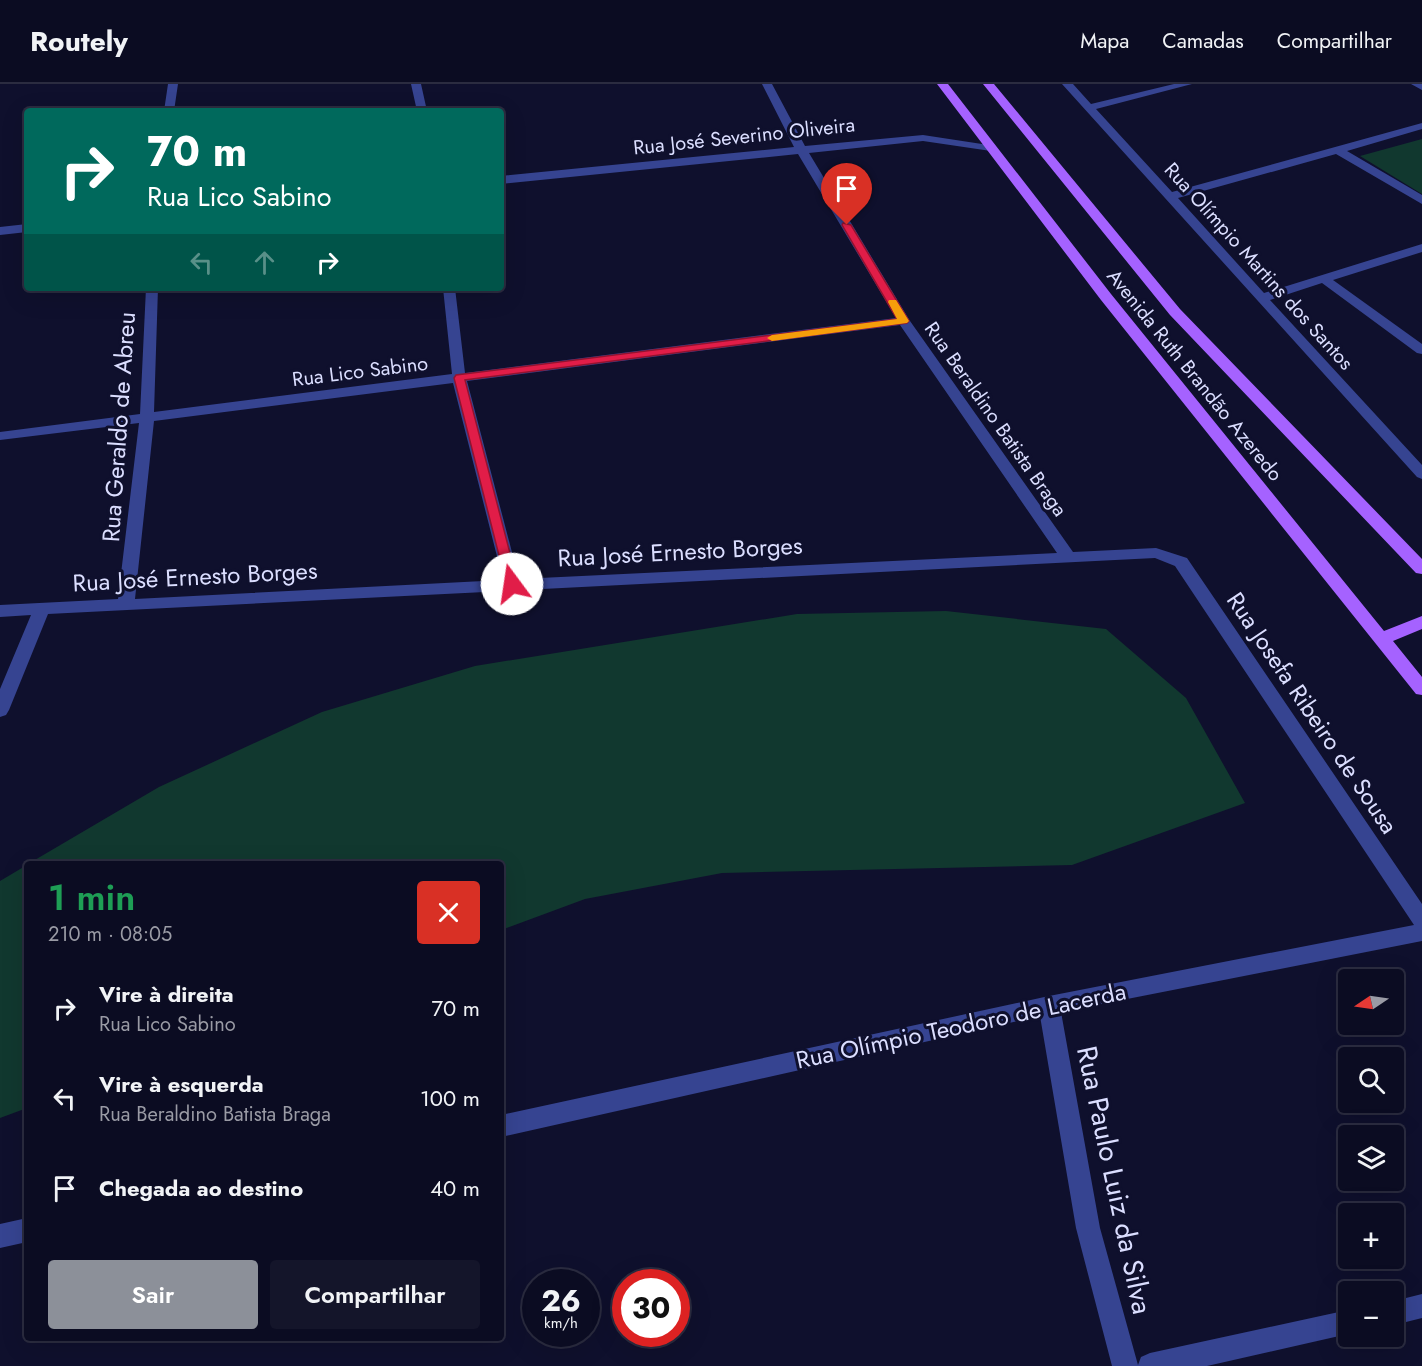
<!DOCTYPE html>
<html lang="pt">
<head>
<meta charset="utf-8">
<style>
  :root { --surface:#0b0c22; --page:#14152a; --text:#f1f3f6; --muted:#9a9ba5; --line:#2b2c40; --accent:#8c9099 }
  body { margin:0; font-family:Jost,sans-serif; background:var(--page); color:var(--text); height:100vh; display:flex; flex-direction:column; font-size:22px; white-space:nowrap }
  * { box-sizing:border-box; margin:0 }
  p { font-size:20px; color:var(--muted) }
  .icon { flex:none; width:33px; height:33px; fill:none; stroke:currentColor; stroke-width:2; stroke-linecap:round; stroke-linejoin:round }
  .map { position:relative; flex:1; overflow:hidden }
  .details { position:absolute; left:24px; top:777px; width:480px; height:480px; display:flex; flex-direction:column; background:var(--surface); border-radius:6px; box-shadow:0 6px 24px #0002,0 0 0 2px var(--line) }
  .details>* { flex:none }
  .hud { position:absolute; left:24px; top:24px; width:480px; height:183px; border-radius:6px; box-shadow:0 6px 24px #0002,0 0 0 2px var(--line); background:#00695c; color:#fff; overflow:hidden }
  .needle { width:39px; rotate:257deg }
  .fabs { position:absolute; left:1338px; top:885px; display:grid; gap:12px }
  .fabs a { display:grid; place-items:center; width:66px; height:66px; border-radius:6px; background:var(--surface); box-shadow:0 6px 24px #0002,0 0 0 2px var(--line); font-size:30px }
  .speed { position:absolute; left:522px; top:1185px; display:flex; gap:12px; font-size:30px; font-weight:700; text-align:center }
  .speed>* { display:grid; place-content:center; width:78px; height:78px; border-radius:50%; background:var(--surface); box-shadow:0 6px 24px #0002,0 0 0 2px var(--line); line-height:1 }
  .speed small { font-size:15px; font-weight:400 }
  .speed .limit { border:9px solid #d22; background:#fff; color:#111 }
  .pin { position:absolute; display:grid; place-items:center; width:51px; height:51px; color:#fff; margin:-62px -26px; border-radius:50% 50% 50% 0; rotate:-45deg; box-shadow:0 0 6px #0007 }
  .pin .icon { rotate:45deg }
  .me { position:absolute; width:66px; margin:-33px; rotate:346deg; stroke-linejoin:round; filter:drop-shadow(0 0 4px #0008) }
  .turn { display:flex; align-items:center; gap:21px; height:126px; padding:0 24px; font-size:27px }
  .turn .icon { width:78px; height:78px; stroke-width:2.5 }
  .turn b { display:block; font-size:42px; line-height:51px }
  .lanes { display:flex; align-items:center; height:57px; padding:0 24px; background:#0003; justify-content:center; gap:30px; direction:ltr }
  .lanes .off { opacity:.35 }
  .round { display:grid; place-items:center; flex:none; width:63px; height:63px; border-radius:6px; background:var(--page) }
  .summary { display:flex; align-items:center; justify-content:space-between; height:102px; padding:0 24px }
  h1 { font-size:36px; font-weight:600; line-height:45px; color:#1e9e55 }
  .primary-button { display:flex; gap:12px; margin-top:auto; padding:12px 24px }
  .primary-button a { flex:1; height:69px; border-radius:6px; background:var(--accent); color:#fff; font-size:24px; font-weight:600; line-height:69px; text-align:center }
  .primary-button a+a { background:var(--page); color:var(--text) }
  ul { padding:0; list-style:none }
  li { display:flex; align-items:center; gap:18px; height:90px; padding:0 24px }
  li div { flex:1 }
  li b { display:block; font-size:22px }
  li em { font-style:normal }
  header { display:flex; align-items:center; gap:36px; box-sizing:border-box; height:84px; padding:0 30px; background:var(--surface); border-bottom:2px solid var(--line) }
  header strong { font-size:28px }
  nav { display:flex; gap:33px; margin-inline-start:auto; font-size:21px }
  .map>svg:first-child { display:block }
  .green { fill:#11382f }
  .lines { fill:none; stroke-linecap:round; stroke-linejoin:round }
  .minor { fill:#364491; fill-rule:evenodd }
  .major { fill:#a562ff; fill-rule:evenodd }
  .route { fill:#e11d48; stroke:#92132f; stroke-width:1.5 }
  .slow { fill:#f59e0b }
  .labels { text-anchor:middle; stroke-width:6; stroke-linejoin:round; paint-order:stroke }
  .far-street-label { font-size:20px; fill:#dbdeff; stroke:#0f102d }
  .street-label { font-size:24px; fill:#dbdeff; stroke:#0f102d }
  .near-street-label { font-size:28px; fill:#dbdeff; stroke:#0f102d }
</style>
</head>
<body>
<header>
<strong>Routely</strong>
<nav><a>Mapa</a><a>Camadas</a><a>Compartilhar</a></nav>
</header>
<div class="map">
<svg width="1422" height="1282" viewBox="0 0 1422 1282">
  <rect width="100%" height="100%" fill="#0f102d"/>
  <path class="green" d="M1422,55V110L1360,72Z
    M946,527L1106,545L1186,614L1245,719L1072,781L722,789L585,815L501,846V780H28L159,703L322,628L475,582L797,530Z
    M27,781V1024L0,1034V797Z"/>
  <g class="lines">
    <path class="minor" d="M168,0H178L174,27H164Z
      M411,0H421L427,27H417Z
      M762,0H772L805,62L923,51L995,62L997,64L991,67L923,57L809,69L910,237L1073,468L1156,464L1187,474L1422,820V857L1061,928L1100,1144L1138,1281L1141,1273L1150,1269L1348,1226V1250L1207,1282H1112L1076,1144L1040,932L501,1053V1031L1049,912L1414,841L1175,482L1155,474L48,530L9,626L6,631L0,633V605L31,531L0,533V521L118,515L139,339L0,356V348L140,330L146,204H158L154,328L452,290L443,204H455L465,289L896,234L798,70L501,100V92L794,63ZM900,241L1057,469L519,495L467,297ZM453,299L503,496L135,515L154,337Z
      M1062,0H1073L1091,20L1174,0H1192L1096,25L1172,108L1422,39V45L1347,67L1422,111V120L1336,70L1178,114L1264,209L1422,160V168L1333,196L1422,260V270L1417,269L1322,199L1270,216L1422,381V395L1417,393Z
      M1411,0H1422V6Z
      M27,140V148L0,151V143Z
      M27,1134V1158L0,1164V1140Z
      M1422,1210V1234L1394,1241V1217Z"/>
    <path class="major" d="M937,0H948L1111,210L1384,547L1422,532V545L1393,557L1422,593V611L1416,610L1101,216Z
      M983,0H994L1180,225L1422,475V490L1416,489L1170,231Z"/>
  </g>
  <path class="route" d="M843,139L851,141L909,237L907,239L465,296L518,500L516,503H507L454,294L456,291L897,235L842,141Z"/>
  <path class="slow" d="M889,216H896L909,237L907,239L772,257L767,254L772,251L897,235L888,218Z"/>
  <g class="labels">
    <g class="far-street-label">
      <text transform="translate(744 52) rotate(-6)" y="7">Rua José Severino Oliveira</text>
      <text transform="translate(1259 182) rotate(48)" y="7">Rua Olímpio Martins dos Santos</text>
      <text transform="translate(360 287) rotate(-7)" y="7">Rua Lico Sabino</text>
      <text transform="translate(1195 291) rotate(51)" y="7">Avenida Ruth Brandão Azeredo</text>
      <text transform="translate(996 335) rotate(55)" y="7">Rua Beraldino Batista Braga</text>
    </g>
    <g class="street-label">
      <text transform="translate(119 343) rotate(-86)" y="8">Rua Geraldo de Abreu</text>
      <text transform="translate(680 468) rotate(-3)" y="8">Rua José Ernesto Borges</text>
      <text transform="translate(195 493) rotate(-3)" y="8">Rua José Ernesto Borges</text>
      <text transform="translate(1312 629) rotate(56)" y="8">Rua Josefa Ribeiro de Sousa</text>
      <text transform="translate(961 942) rotate(-12)" y="8">Rua Olímpio Teodoro de Lacerda</text>
    </g>
    <g class="near-street-label">
      <text transform="translate(1115 1096) rotate(78)" y="10">Rua Paulo Luiz da Silva</text>
    </g>
  </g>
</svg>
<div class="fabs">
<a><svg class="needle" viewBox="-14 -14 28 28"><path d="M0-13l5 13h-10z" fill="#e53935"/><path d="M0 13l5-13h-10z" fill="#9a9ba5"/></svg></a>
<a><svg class="icon" aria-label="search" viewBox="0 0 24 24"><circle cx="10" cy="10" r="6"/><path d="M15 15l6 6"/></svg></a>
<a><svg class="icon" aria-label="layers" viewBox="0 0 24 24"><path d="M12 4l9 5-9 5-9-5zM3 14l9 5 9-5"/></svg></a>
<a>+</a>
<a>−</a>
</div>
<div class="speed"><div>26<small>km/h</small></div><div class="limit">30</div></div>
<div class="pin" style="left:847px;top:141px;background:#d93025"><svg class="icon" aria-label="arrive" viewBox="0 0 24 24"><path d="M6 21V4h12l-3 4 3 4H6"/></svg></div>
<svg class="me" style="left:512px;top:500px" viewBox="-20 -20 40 40"><circle r="19" fill="#fff"/><path d="M0-13L10 11 0 6-10 11z" fill="#e11d48"/></svg>
<div class="hud">
<div class="turn"><svg class="icon" aria-label="right" viewBox="0 0 24 24"><path d="M7 20v-9h11M14 6l5 5-5 5"/></svg><div><b>70 m</b>Rua Lico Sabino</div></div>
<div class="lanes"><svg class="icon off" aria-label="left" viewBox="0 0 24 24"><path d="M17 20v-9H6M10 6l-5 5 5 5"/></svg><svg class="icon off" aria-label="ahead" viewBox="0 0 24 24"><path d="M12 20V5M6 11l6-6 6 6"/></svg><svg class="icon" aria-label="right" viewBox="0 0 24 24"><path d="M7 20v-9h11M14 6l5 5-5 5"/></svg></div>
</div>
<section class="details">
<div class="summary"><div><h1>1 min</h1><p>210 m · 08:05</p></div><a class="round" style="background:#d93025;color:#fff"><svg class="icon" aria-label="close" viewBox="0 0 24 24"><path d="M6 6l12 12M18 6L6 18"/></svg></a></div>
<ul>
<li><svg class="icon" aria-label="right" viewBox="0 0 24 24"><path d="M7 20v-9h11M14 6l5 5-5 5"/></svg><div><b>Vire à direita</b><p>Rua Lico Sabino</p></div><em>70 m</em></li>
<li><svg class="icon" aria-label="left" viewBox="0 0 24 24"><path d="M17 20v-9H6M10 6l-5 5 5 5"/></svg><div><b>Vire à esquerda</b><p>Rua Beraldino Batista Braga</p></div><em>100 m</em></li>
<li><svg class="icon" aria-label="arrive" viewBox="0 0 24 24"><path d="M6 21V4h12l-3 4 3 4H6"/></svg><div><b>Chegada ao destino</b></div><em>40 m</em></li>
</ul>
<div class="primary-button"><a>Sair</a><a>Compartilhar</a></div>
</section>
</div>
</body>
</html>
